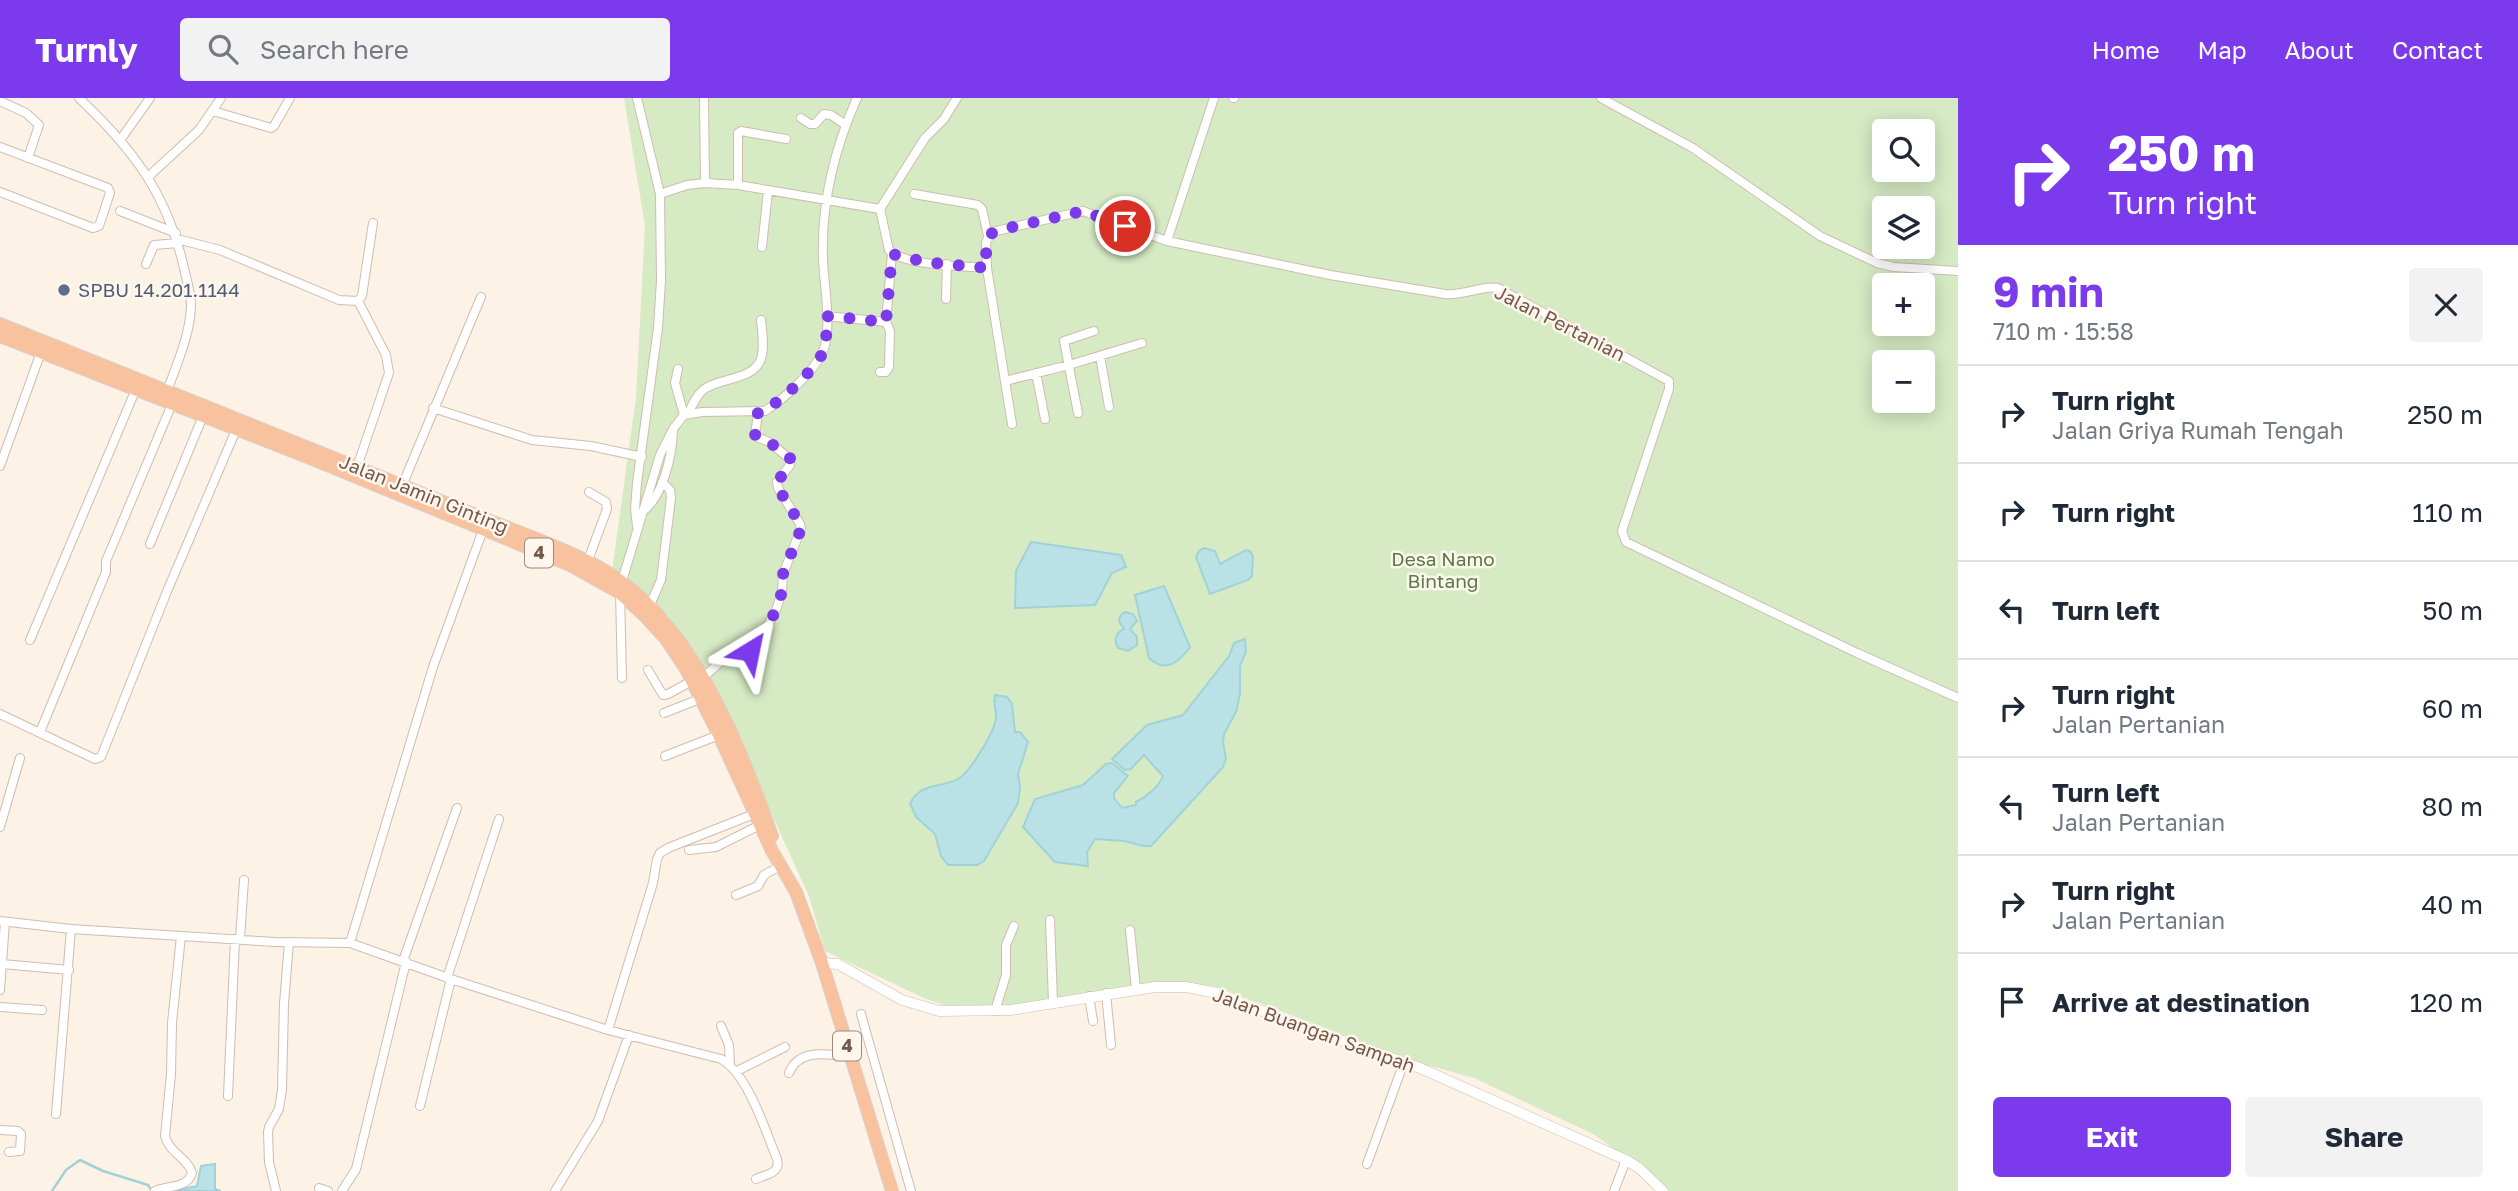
<!DOCTYPE html>
<html lang="en">
<head>
<meta charset="utf-8">
<style>
  :root { --surface:#fff; --page:#f2f2f3; --text:#1f2937; --muted:#747a83; --line:#e0e1e3; --accent:#7c3aed }
  body { margin:0; font-family:"Golos Text",sans-serif; background:var(--page); color:var(--text); height:100vh; display:flex; flex-direction:column; font-size:26px; white-space:nowrap }
  * { box-sizing:border-box; margin:0 }
  p { font-size:23px; color:var(--muted) }
  .icon { flex:none; width:38px; height:38px; fill:none; stroke:currentColor; stroke-width:2; stroke-linecap:round; stroke-linejoin:round }
  .map { position:relative; flex:1; overflow:hidden }
  .side { display:flex; flex-direction:column; background:var(--surface); width:560px }
  .side>* { flex:none }
  .banner { background:#7c3aed; color:#fff; overflow:hidden }
  .controls { position:absolute; left:1872px; top:21px; display:grid; gap:14px }
  .controls a { display:grid; place-items:center; width:63px; height:63px; border-radius:7px; background:var(--surface); box-shadow:0 4px 18px #0003; font-size:35px }
  .pin { position:absolute; display:grid; place-items:center; width:60px; height:60px; color:#fff; margin:-30px; border:4px solid #fff; border-radius:50%; box-shadow:0 2px 7px #0007 }
  .me { position:absolute; width:77px; margin:-38px; rotate:35deg; stroke-linejoin:round; filter:drop-shadow(0 0 5px #0008) }
  .turn { display:flex; align-items:center; gap:24px; height:147px; padding:0 35px; font-size:32px }
  .turn .icon { width:91px; height:91px; stroke-width:2.5 }
  .turn b { display:block; font-size:49px; line-height:60px }
  .round { display:grid; place-items:center; flex:none; width:74px; height:74px; border-radius:7px; background:var(--page) }
  .headline { display:flex; align-items:center; justify-content:space-between; height:119px; padding:0 35px }
  h1 { font-size:42px; font-weight:700; line-height:52px; color:var(--accent) }
  .primary-button { display:flex; gap:14px; margin-top:auto; padding:14px 35px }
  .primary-button a { flex:1; height:80px; border-radius:7px; background:var(--accent); color:#fff; font-size:28px; font-weight:700; line-height:80px; text-align:center }
  .primary-button a+a { background:var(--page); color:var(--text) }
  ul { padding:0; list-style:none }
  li { display:flex; align-items:center; gap:21px; height:98px; padding:0 35px; border-top:2px solid var(--line) }
  li div { flex:1 }
  li b { display:block; font-size:26px }
  li em { font-style:normal }
  header { display:flex; align-items:center; gap:42px; box-sizing:border-box; height:98px; padding:0 35px; background:var(--accent); color:#fff }
  header strong { font-size:33px }
  nav { display:flex; gap:38px; margin-inline-start:auto; font-size:24px }
  .search { width:490px; height:63px; background:var(--page); display:flex; align-items:center; gap:18px; box-sizing:border-box; padding:0 24px; border-radius:7px; color:var(--muted); font-size:26px }
  main { display:flex; flex:1; min-height:0 }
  .map>svg:first-child { display:block }
  .green { fill:#d6eac4; fill-rule:evenodd }
  .water { fill:#bae2e6; stroke:#a1d2d8; stroke-width:2 }
  .lines { fill:none; stroke-linecap:round; stroke-linejoin:round }
  .stream { stroke:#a1d2d8; stroke-width:2.5 }
  .minor-casing { stroke:#d0bcaf; stroke-width:10 }
  .tertiary-casing { stroke:#d0bcaf; stroke-width:11 }
  .trunk-casing { stroke:#d9d0cd; stroke-width:14 }
  .minor { stroke:#fff; stroke-width:8 }
  .tertiary { stroke:#fff; stroke-width:10 }
  .trunk { stroke:#f8c29e; stroke-width:12 }
  .route { stroke:#7c3aed; stroke-width:12; stroke-dasharray:0 21.6 }
  .service-dot { fill:#5c6f8a; stroke:#fff7ed; stroke-width:2.5 }
  .labels { text-anchor:middle; stroke-width:5; stroke-linejoin:round; paint-order:stroke }
  .shield { fill:#fff7ed; stroke:#9f887c; stroke-width:2 }
  .shield-label { font-size:18px; font-weight:bold; fill:#76584b }
  .service-label { font-size:19px; fill:#4e5e75; stroke:#fff7ed; text-anchor:start }
  .street-label { font-size:19px; fill:#76584b; stroke:#fff7ed }
  .park-label { font-size:19px; fill:#567c42; stroke:#fff7ed }
</style>
</head>
<body>
<header>
<strong>Turnly</strong>
<div class="search"><svg class="icon" aria-label="search" viewBox="0 0 24 24"><circle cx="10" cy="10" r="6"/><path d="M15 15l6 6"/></svg>Search here</div>
<nav><a>Home</a><a>Map</a><a>About</a><a>Contact</a></nav>
</header>
<main>
<div class="map">
<svg width="1958" height="1093" viewBox="0 0 1958 1093">
  <rect width="100%" height="100%" fill="#fcf2e6"/>
  <path class="green" d="M624,0H1958V1093H1670L1595,1037L1474,980L1409,962L1215,888L1171,884L1023,906L984,909L944,907L924,900L825,853L809,798L715,592L668,517L626,483L611,480L636,300L645,128ZM1885,33H1923V72H1885ZM1885,110H1923V149H1885ZM1885,187H1923V226H1885ZM1885,264H1923V303H1885Z"/>
  <path class="water" d="M1031,444L1121,457L1126,469L1112,475L1095,507L1015,510L1016,473Z
    M1204,450L1215,453L1220,466L1246,452L1250,453L1253,459L1252,478L1248,482L1210,496L1196,459L1199,453Z
    M1164,488L1190,549C1179,565 1165,575 1149,560L1135,497Z
    M1125,514L1133,516L1137,523L1130,531L1137,539V547L1128,553L1118,550C1113,542 1116,535 1124,531L1119,523L1120,518Z
    M1245,541L1246,553L1240,568V596L1236,614L1224,636L1223,645L1226,660L1223,669L1151,748H1143L1125,743L1095,741L1087,754L1088,768L1055,764L1023,729L1035,701L1083,687L1106,666L1112,665L1128,678L1114,695V700L1122,710L1136,707V704C1146,699 1159,689 1163,678L1144,657L1131,671L1125,672L1112,661L1147,627L1183,617L1229,558L1234,545Z
    M995,597L1007,599L1012,606L1015,634H1020L1028,644L1018,676L1020,689L1018,705L984,763L977,767H948L941,758L935,736L916,719L910,705C924,681 944,692 961,679C971,671 997,631 996,618C996,609 993,608 995,597Z
    M215,1066V1091L221,1093H176L197,1088L201,1068Z"/>
  <g class="lines">
    <path class="stream" d="M52,1093L66,1072L80,1062L103,1073L148,1087L152,1093"/>
    <defs>
      <path id="minor" d="M79,0C132,50 166,94 183,166C186,180 191,194 191,208C190,238 176,268 166,296
        M704,0L705,85
        M1233,0H1234
        M1601,0L1693,50L1820,138L1877,165L1894,169L1958,173
        M0,3L26,15L39,27L28,60
        M213,13L271,30L274,28L290,0
        M801,20L810,26H815L824,16L831,17L846,27
        M121,41L150,0
        M0,49L108,90L110,95L99,128L93,130L0,94
        M148,79L199,32L221,0
        M738,87V35L741,33L786,41
        M660,96L687,87L705,85L738,87L880,111L889,152C904,168 964,168 987,170L986,144L992,134L1083,113L1167,143L1330,177L1445,196C1464,198 1483,187 1498,190L1669,283V291L1622,433L1626,444L1857,555L1958,600
        M914,96L978,107L982,111L988,138
        M880,111L925,40L944,21L957,0
        M120,113L176,135
        M177,141L220,152L339,202L358,203L362,198L373,125
        M1167,143L1214,0
        M762,149L768,93
        M146,166L154,147L178,145
        M987,170L1005,283L1069,267L1142,245
        M946,201L947,166
        M826,218L886,224L890,233L889,269L886,274H880
        M886,224L892,156
        M1100,258L1109,309
        M678,271L675,285L684,317
        M1036,275L1045,321
        M1005,283L1012,326
        M433,310L532,342L591,348L642,359
        M1078,315L1064,243L1094,233
        M688,316C692,307 696,298 703,292C719,279 753,283 761,261C765,249 762,234 761,222
        M0,368L41,254
        M357,369L389,275L386,257L358,203
        M402,388L481,199
        M643,413C663,399 672,357 673,334
        M637,428L635,411L637,385L658,230L661,183L660,96L637,0
        M150,446L203,318
        M587,465L607,411L606,404L589,394
        M622,483L660,357L673,331L684,317L702,314L765,313C784,301 820,269 825,247C831,222 824,187 823,161C821,104 834,52 857,0
        M620,495L622,580
        M650,507L661,482L671,400L670,392L662,384
        M30,542L136,291
        M648,572L663,597L668,596L692,583
        M702,578L708,575L728,557L750,553L757,547L776,512L782,494L783,476L801,431L800,426L778,390L777,384L790,367V361L769,344L755,338L758,314
        M664,615L702,600
        M0,616L95,661L101,659L168,491L236,332
        M40,634L106,474V463L172,306
        M665,658L719,637
        M0,729L20,660
        M689,752L716,749L764,725
        M736,797L758,788L764,777L782,767
        M1050,822L1053,904
        M0,823L71,831L275,844L350,845L451,881L608,932L721,961C748,976 765,1032 777,1061C781,1075 767,1076 756,1081
        M1130,832L1136,891
        M240,841L244,782
        M350,845L433,569L484,429
        M403,863L457,710
        M2,866L69,872
        M447,880L499,721
        M0,892L5,824
        M1106,895L1111,947
        M1089,898L1093,923
        M0,909L42,912
        M995,913L1006,877V847L1014,828
        M861,916L911,1093
        M721,928L729,947L730,966
        M608,932L653,785L657,761L660,755L668,750L754,716
        M737,973L785,949
        M789,975C799,950 828,956 850,959
        M228,998L235,841
        M420,1008L451,881
        M56,1016L71,831
        M0,1032L18,1033L21,1036L20,1053L9,1054
        M1367,1066L1404,964
        M319,1090L328,1093
        M155,1093C168,1087 187,1091 192,1075C188,1060 169,1055 165,1038L171,976L172,925L181,838
        M276,1093L269,1064L268,1034L269,1029L279,1011L282,992L284,906L289,844
        M342,1093L356,1071L406,864
        M555,1093L598,1023L629,937
        M1614,1093L1626,1062"/>
      <path id="tertiary" d="M822,865L838,866L902,902L939,913L1011,912L1155,889H1186L1217,895L1303,929L1420,970L1626,1062L1639,1070L1663,1093"/>
      <path id="trunk" d="M0,226L488,422C528,438 590,459 623,485C698,540 742,653 772,738
        M0,238L315,362L570,467L620,495L645,518L666,541L686,571L719,637L772,753L796,794L822,865L892,1093"/>
    </defs>
    <use href="#minor" class="minor-casing"/>
    <use href="#tertiary" class="tertiary-casing"/>
    <use href="#trunk" class="trunk-casing"/>
    <use href="#minor" class="minor"/>
    <use href="#tertiary" class="tertiary"/>
    <use href="#trunk" class="trunk"/>
  </g>
  <g class="lines">
    <path class="route" d="M750,553L757,547L776,512L782,494L783,476L801,431L800,426L778,390L777,384L790,367V360L769,344L755,338L758,314C775,311 814,272 822,256C828,244 826,231 826,218L886,224L892,156L925,164L987,170C987,156 982,141 995,133L1083,113L1125,128"/>
  </g>
  <circle class="service-dot" cx="64" cy="192" r="7"/>
  <g class="labels">
    <g class="shield">
      <rect x="525" y="440.5" width="28" height="29" rx="5"/>
      <rect x="833" y="933.5" width="28" height="29" rx="5"/>
    </g>
    <g class="shield-label">
      <text x="539" y="461">4</text>
      <text x="847" y="954">4</text>
    </g>
    <g class="service-label">
      <text x="78" y="199">SPBU 14.201.1144</text>
    </g>
    <g class="street-label">
      <text transform="translate(1560 225) rotate(27)" y="7">Jalan Pertanian</text>
      <text transform="translate(424 396) rotate(22)" y="7">Jalan Jamin Ginting</text>
      <text transform="translate(1314 932) rotate(20)" y="7">Jalan Buangan Sampah</text>
    </g>
    <g class="park-label">
      <text x="1443" y="468">Desa Namo<tspan x="1443" dy="22">Bintang</tspan></text>
    </g>
  </g>
</svg>
<div class="controls">
<a><svg class="icon" aria-label="search" viewBox="0 0 24 24"><circle cx="10" cy="10" r="6"/><path d="M15 15l6 6"/></svg></a>
<a><svg class="icon" aria-label="layers" viewBox="0 0 24 24"><path d="M12 4l9 5-9 5-9-5zM3 14l9 5 9-5"/></svg></a>
<a>+</a>
<a>−</a>
</div>
<div class="pin" style="left:1125px;top:128px;background:#d93025"><svg class="icon" aria-label="arrive" viewBox="0 0 24 24"><path d="M6 21V4h12l-3 4 3 4H6"/></svg></div>
<svg class="me" style="left:750px;top:553px" viewBox="-20 -20 40 40"><path d="M0-17L14 15 0 8-14 15z" fill="#7c3aed" stroke="#fff" stroke-width="4"/></svg>
</div>
<section class="side">
<div class="banner">
<div class="turn"><svg class="icon" aria-label="right" viewBox="0 0 24 24"><path d="M7 20v-9h11M14 6l5 5-5 5"/></svg><div><b>250 m</b>Turn right</div></div>
</div>
<div class="headline"><div><h1>9 min</h1><p>710 m · 15:58</p></div><a class="round"><svg class="icon" aria-label="close" viewBox="0 0 24 24"><path d="M6 6l12 12M18 6L6 18"/></svg></a></div>
<ul>
<li><svg class="icon" aria-label="right" viewBox="0 0 24 24"><path d="M7 20v-9h11M14 6l5 5-5 5"/></svg><div><b>Turn right</b><p>Jalan Griya Rumah Tengah</p></div><em>250 m</em></li>
<li><svg class="icon" aria-label="right" viewBox="0 0 24 24"><path d="M7 20v-9h11M14 6l5 5-5 5"/></svg><div><b>Turn right</b></div><em>110 m</em></li>
<li><svg class="icon" aria-label="left" viewBox="0 0 24 24"><path d="M17 20v-9H6M10 6l-5 5 5 5"/></svg><div><b>Turn left</b></div><em>50 m</em></li>
<li><svg class="icon" aria-label="right" viewBox="0 0 24 24"><path d="M7 20v-9h11M14 6l5 5-5 5"/></svg><div><b>Turn right</b><p>Jalan Pertanian</p></div><em>60 m</em></li>
<li><svg class="icon" aria-label="left" viewBox="0 0 24 24"><path d="M17 20v-9H6M10 6l-5 5 5 5"/></svg><div><b>Turn left</b><p>Jalan Pertanian</p></div><em>80 m</em></li>
<li><svg class="icon" aria-label="right" viewBox="0 0 24 24"><path d="M7 20v-9h11M14 6l5 5-5 5"/></svg><div><b>Turn right</b><p>Jalan Pertanian</p></div><em>40 m</em></li>
<li><svg class="icon" aria-label="arrive" viewBox="0 0 24 24"><path d="M6 21V4h12l-3 4 3 4H6"/></svg><div><b>Arrive at destination</b></div><em>120 m</em></li>
</ul>
<div class="primary-button"><a>Exit</a><a>Share</a></div>
</section>
</main>
</body>
</html>
